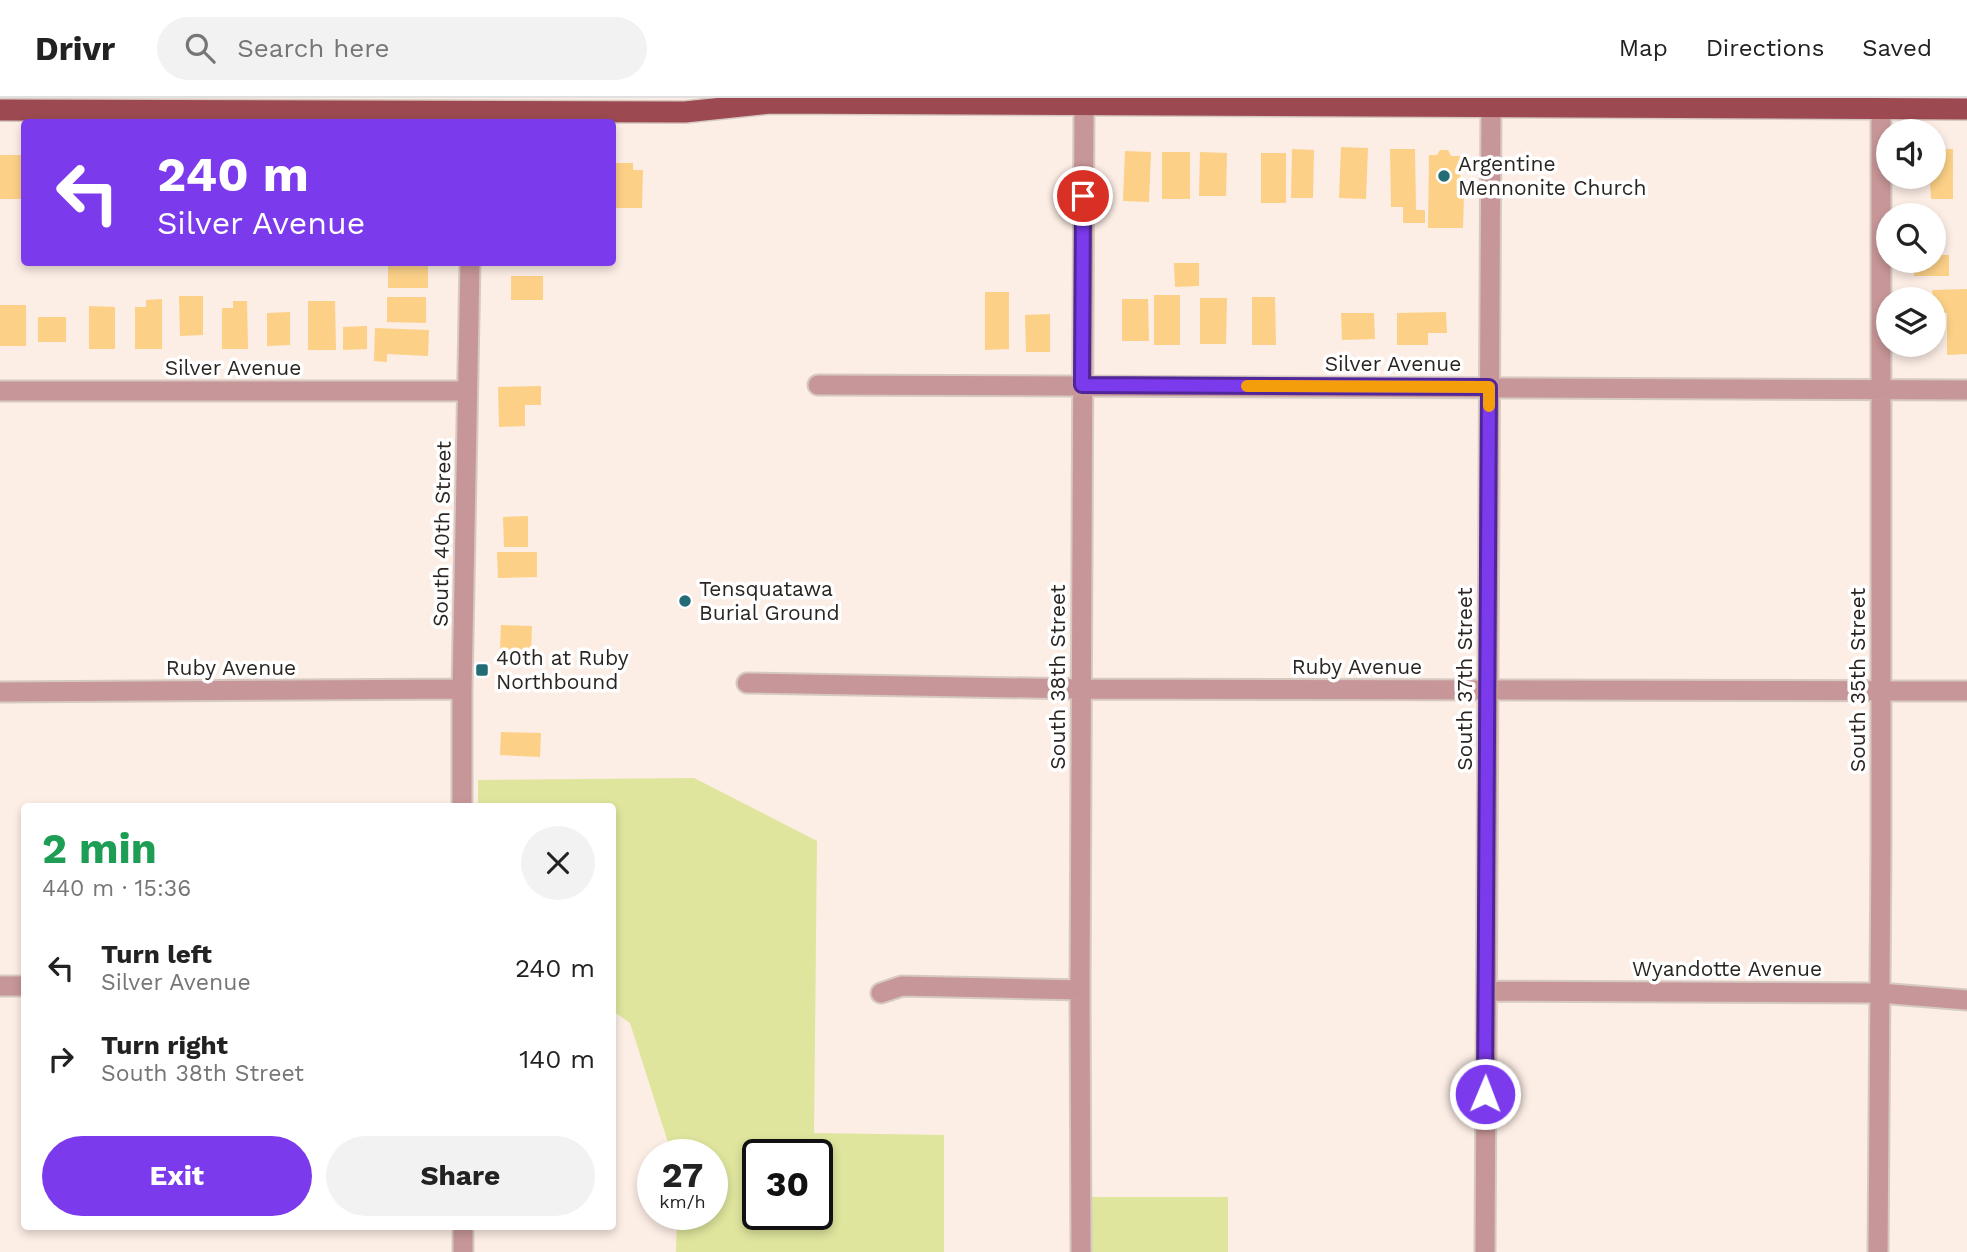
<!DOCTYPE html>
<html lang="en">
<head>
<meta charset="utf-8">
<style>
  :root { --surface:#fff; --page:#f2f2f2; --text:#222; --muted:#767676; --line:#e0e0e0; --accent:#7c3aed }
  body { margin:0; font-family:"Work Sans",sans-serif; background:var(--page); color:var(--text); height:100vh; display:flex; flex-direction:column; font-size:26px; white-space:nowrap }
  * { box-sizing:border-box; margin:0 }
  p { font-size:23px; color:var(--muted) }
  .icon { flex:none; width:38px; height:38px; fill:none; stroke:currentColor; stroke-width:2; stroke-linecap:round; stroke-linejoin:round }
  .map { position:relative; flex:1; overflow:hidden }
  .details { position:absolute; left:21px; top:705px; width:595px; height:427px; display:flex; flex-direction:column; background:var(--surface); border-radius:7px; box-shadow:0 4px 10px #0003 }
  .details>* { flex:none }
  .top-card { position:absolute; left:21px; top:21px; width:595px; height:147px; border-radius:7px; box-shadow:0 4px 10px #0003; background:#7c3aed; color:#fff; overflow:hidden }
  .tools { position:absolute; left:1876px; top:21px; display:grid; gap:14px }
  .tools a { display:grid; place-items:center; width:70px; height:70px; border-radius:50%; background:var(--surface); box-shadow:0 4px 10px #0003; font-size:35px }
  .speed { position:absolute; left:637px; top:1041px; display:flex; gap:14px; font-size:35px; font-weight:700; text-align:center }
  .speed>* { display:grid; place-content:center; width:91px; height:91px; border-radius:50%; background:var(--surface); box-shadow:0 4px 10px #0003; line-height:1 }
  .speed small { font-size:18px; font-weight:400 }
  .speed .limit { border:4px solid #111; border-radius:10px; background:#fff; color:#111 }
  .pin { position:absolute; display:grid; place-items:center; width:60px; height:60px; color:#fff; margin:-30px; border:4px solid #fff; border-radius:50%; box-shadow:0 2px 7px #0007 }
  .me { position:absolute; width:77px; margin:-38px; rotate:1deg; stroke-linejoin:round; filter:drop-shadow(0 0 5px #0008) }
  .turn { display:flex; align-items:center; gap:24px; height:147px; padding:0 21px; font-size:32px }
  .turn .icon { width:91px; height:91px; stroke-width:2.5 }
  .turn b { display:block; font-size:49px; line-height:60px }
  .round { display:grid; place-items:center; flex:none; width:74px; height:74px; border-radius:37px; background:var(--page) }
  .headline { display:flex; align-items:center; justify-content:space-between; height:119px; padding:0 21px }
  h1 { font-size:42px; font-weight:700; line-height:52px; color:#1e9e55 }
  .cta { display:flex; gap:14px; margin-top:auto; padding:14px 21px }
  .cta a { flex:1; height:80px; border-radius:42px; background:var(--accent); color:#fff; font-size:28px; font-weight:700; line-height:80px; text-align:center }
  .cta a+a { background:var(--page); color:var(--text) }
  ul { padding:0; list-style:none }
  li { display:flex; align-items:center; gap:21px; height:91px; padding:0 21px }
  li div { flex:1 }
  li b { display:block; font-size:26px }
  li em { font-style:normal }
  header { display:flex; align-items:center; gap:42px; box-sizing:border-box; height:98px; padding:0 35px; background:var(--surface); border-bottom:2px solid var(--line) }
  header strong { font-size:33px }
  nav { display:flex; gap:38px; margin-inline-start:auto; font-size:24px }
  .search { width:490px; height:63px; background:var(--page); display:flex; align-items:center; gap:18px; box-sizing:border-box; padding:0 24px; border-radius:38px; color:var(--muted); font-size:26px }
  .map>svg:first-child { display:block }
  .green { fill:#dfe59d; fill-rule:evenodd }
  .building { fill:#fcd187 }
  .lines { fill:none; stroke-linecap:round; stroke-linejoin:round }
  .minor-casing { stroke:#d6c9c2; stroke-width:23 }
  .major-casing { stroke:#d6c9c2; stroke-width:24 }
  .minor { stroke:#c79698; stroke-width:19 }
  .major { stroke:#9c4951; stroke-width:21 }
  .route-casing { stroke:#51269a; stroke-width:18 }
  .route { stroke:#7c3aed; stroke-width:12 }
  .slow { stroke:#f59e0b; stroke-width:12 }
  .poi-dot { fill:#236c76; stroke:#fff; stroke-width:2.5 }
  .labels { text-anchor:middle; stroke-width:7; stroke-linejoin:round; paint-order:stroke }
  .poi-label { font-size:21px; fill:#2b2522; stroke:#fff; text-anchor:start }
  .street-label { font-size:21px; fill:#2b2522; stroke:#fff }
</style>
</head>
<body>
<header>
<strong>Drivr</strong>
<div class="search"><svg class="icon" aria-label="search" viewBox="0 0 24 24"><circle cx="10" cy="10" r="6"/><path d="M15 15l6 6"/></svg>Search here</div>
<nav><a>Map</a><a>Directions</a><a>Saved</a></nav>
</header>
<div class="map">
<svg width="1967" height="1154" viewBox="0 0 1967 1154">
  <rect width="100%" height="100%" fill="#fcede5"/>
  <path class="green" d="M694,680L817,743L814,1035L944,1037V1154H676L677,1117L712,1116V1057H672L630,925L613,913L612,709H478V682ZM758,1057H817V1116H758Z
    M1090,1099H1228V1154H1091Z"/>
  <path class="building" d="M1341,49L1368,50L1366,101L1339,100Z
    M1292,51L1314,52L1313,100H1291Z
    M1390,51H1415L1416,112H1425V125H1403V109H1391Z
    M1934,51H1953V101H1931L1930,84H1908V79H1934Z
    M1440,52H1448L1451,58H1460V98H1464L1463,130H1428L1429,57H1437Z
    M1125,53L1151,54L1149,104L1123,103Z
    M1162,54H1190V101H1162Z
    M1200,54L1227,55L1226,98H1199Z
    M1261,55H1286V105H1261Z
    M0,57H21L22,101H0Z
    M612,65H633V72H643L642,110H612Z
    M1934,157H1949V178H1914V163H1934Z
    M388,165L428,166V190H388Z
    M1174,165H1199V188L1175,189Z
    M511,178H543V202H511Z
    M1967,191V256L1947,257V215H1934L1932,192Z
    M985,194H1009V251L985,252Z
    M1154,197H1180V247H1154Z
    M179,198H203V237L180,238Z
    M387,199H426V225L387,224Z
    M1252,199H1275L1276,247H1252Z
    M1200,200H1227L1226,246H1200Z
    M162,201V251H135V209H146V202Z
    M1122,201H1148L1149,243H1122Z
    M233,203H247L248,251H222V210H233Z
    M308,203H335L336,252H308Z
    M0,207H26V248H0Z
    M89,208L115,209V251H89Z
    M290,214V247L267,248V215Z
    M1446,214L1447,235H1428V247H1397V215Z
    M1341,215H1374L1375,241L1342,242Z
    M1050,216V254H1026L1025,217Z
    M38,219H66V244H38Z
    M367,228V251L343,252V229Z
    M375,230L429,232L428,258L387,256V264L374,263Z
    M541,288V307H525V328L499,329L498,289Z
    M528,418V449H504L503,419Z
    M497,454H537V479L498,480Z
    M501,527L532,528L531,553L500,551Z
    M501,634L541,635L540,659L500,657Z"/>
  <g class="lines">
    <defs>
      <path id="minor" d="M818,287L1967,292
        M0,293H467
        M747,585L1080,591L1967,593
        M0,594L462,591
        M462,709V591L470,164
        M0,888H24
        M1487,893L1879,895L1967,902
        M881,895L902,888L1080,892
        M463,1129V1154
        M1081,1154L1080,892L1084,5
        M1485,1154L1491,9
        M1878,1154L1881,750V9"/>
      <path id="major" d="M0,12L685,14L770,5L1967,11"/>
    </defs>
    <use href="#minor" class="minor-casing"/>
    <use href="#major" class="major-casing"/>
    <use href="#minor" class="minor"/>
    <use href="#major" class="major"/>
  </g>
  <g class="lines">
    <defs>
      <path id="route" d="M1083,98L1082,287L1489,289L1485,996"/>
    </defs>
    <use href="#route" class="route-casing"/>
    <use href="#route" class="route"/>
    <path class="slow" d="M1247,288L1489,289V308"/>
  </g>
  <g class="poi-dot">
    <circle cx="1444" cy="78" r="7"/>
    <circle cx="685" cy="503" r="7"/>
    <rect x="475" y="565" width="14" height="14" rx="3.5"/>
  </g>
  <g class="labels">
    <g class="poi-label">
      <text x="1458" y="73">Argentine<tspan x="1458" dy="24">Mennonite Church</tspan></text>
      <text x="699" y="498">Tensquatawa<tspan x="699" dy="24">Burial Ground</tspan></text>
      <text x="496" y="567">40th at Ruby<tspan x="496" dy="24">Northbound</tspan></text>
    </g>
    <g class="street-label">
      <text x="1393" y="273">Silver Avenue</text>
      <text x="233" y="277">Silver Avenue</text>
      <text transform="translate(442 436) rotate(-89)" y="7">South 40th Street</text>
      <text x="1357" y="576">Ruby Avenue</text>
      <text x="231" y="577">Ruby Avenue</text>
      <text transform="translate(1058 579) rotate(-90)" y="7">South 38th Street</text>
      <text transform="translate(1465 581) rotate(-90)" y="7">South 37th Street</text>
      <text transform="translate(1858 582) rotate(-90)" y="7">South 35th Street</text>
      <text x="1727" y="878">Wyandotte Avenue</text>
    </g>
  </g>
</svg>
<div class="tools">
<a><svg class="icon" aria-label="sound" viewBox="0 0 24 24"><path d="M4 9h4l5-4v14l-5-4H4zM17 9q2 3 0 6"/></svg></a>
<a><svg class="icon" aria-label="search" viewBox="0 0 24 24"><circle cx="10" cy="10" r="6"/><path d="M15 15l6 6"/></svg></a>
<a><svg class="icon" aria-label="layers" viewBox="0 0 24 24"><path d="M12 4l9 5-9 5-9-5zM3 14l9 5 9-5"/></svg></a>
</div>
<div class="speed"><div>27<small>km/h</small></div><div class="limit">30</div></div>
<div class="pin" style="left:1083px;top:98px;background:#d93025"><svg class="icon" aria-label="arrive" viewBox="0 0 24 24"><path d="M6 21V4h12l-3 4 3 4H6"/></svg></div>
<svg class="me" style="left:1485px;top:996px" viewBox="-20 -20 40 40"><circle r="17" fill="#7c3aed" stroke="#fff" stroke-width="3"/><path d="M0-11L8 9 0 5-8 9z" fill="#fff"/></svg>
<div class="top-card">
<div class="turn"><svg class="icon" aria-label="left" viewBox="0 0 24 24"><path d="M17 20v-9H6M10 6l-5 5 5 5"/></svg><div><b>240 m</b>Silver Avenue</div></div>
</div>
<section class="details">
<div class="headline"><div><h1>2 min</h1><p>440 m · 15:36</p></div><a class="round"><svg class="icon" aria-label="close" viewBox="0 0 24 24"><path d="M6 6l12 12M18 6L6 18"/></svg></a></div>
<ul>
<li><svg class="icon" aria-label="left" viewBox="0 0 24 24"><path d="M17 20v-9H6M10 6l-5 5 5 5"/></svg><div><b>Turn left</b><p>Silver Avenue</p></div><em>240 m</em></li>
<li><svg class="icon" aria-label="right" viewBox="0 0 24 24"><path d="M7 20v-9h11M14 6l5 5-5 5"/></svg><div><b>Turn right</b><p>South 38th Street</p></div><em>140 m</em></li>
</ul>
<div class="cta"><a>Exit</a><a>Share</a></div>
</section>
</div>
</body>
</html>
